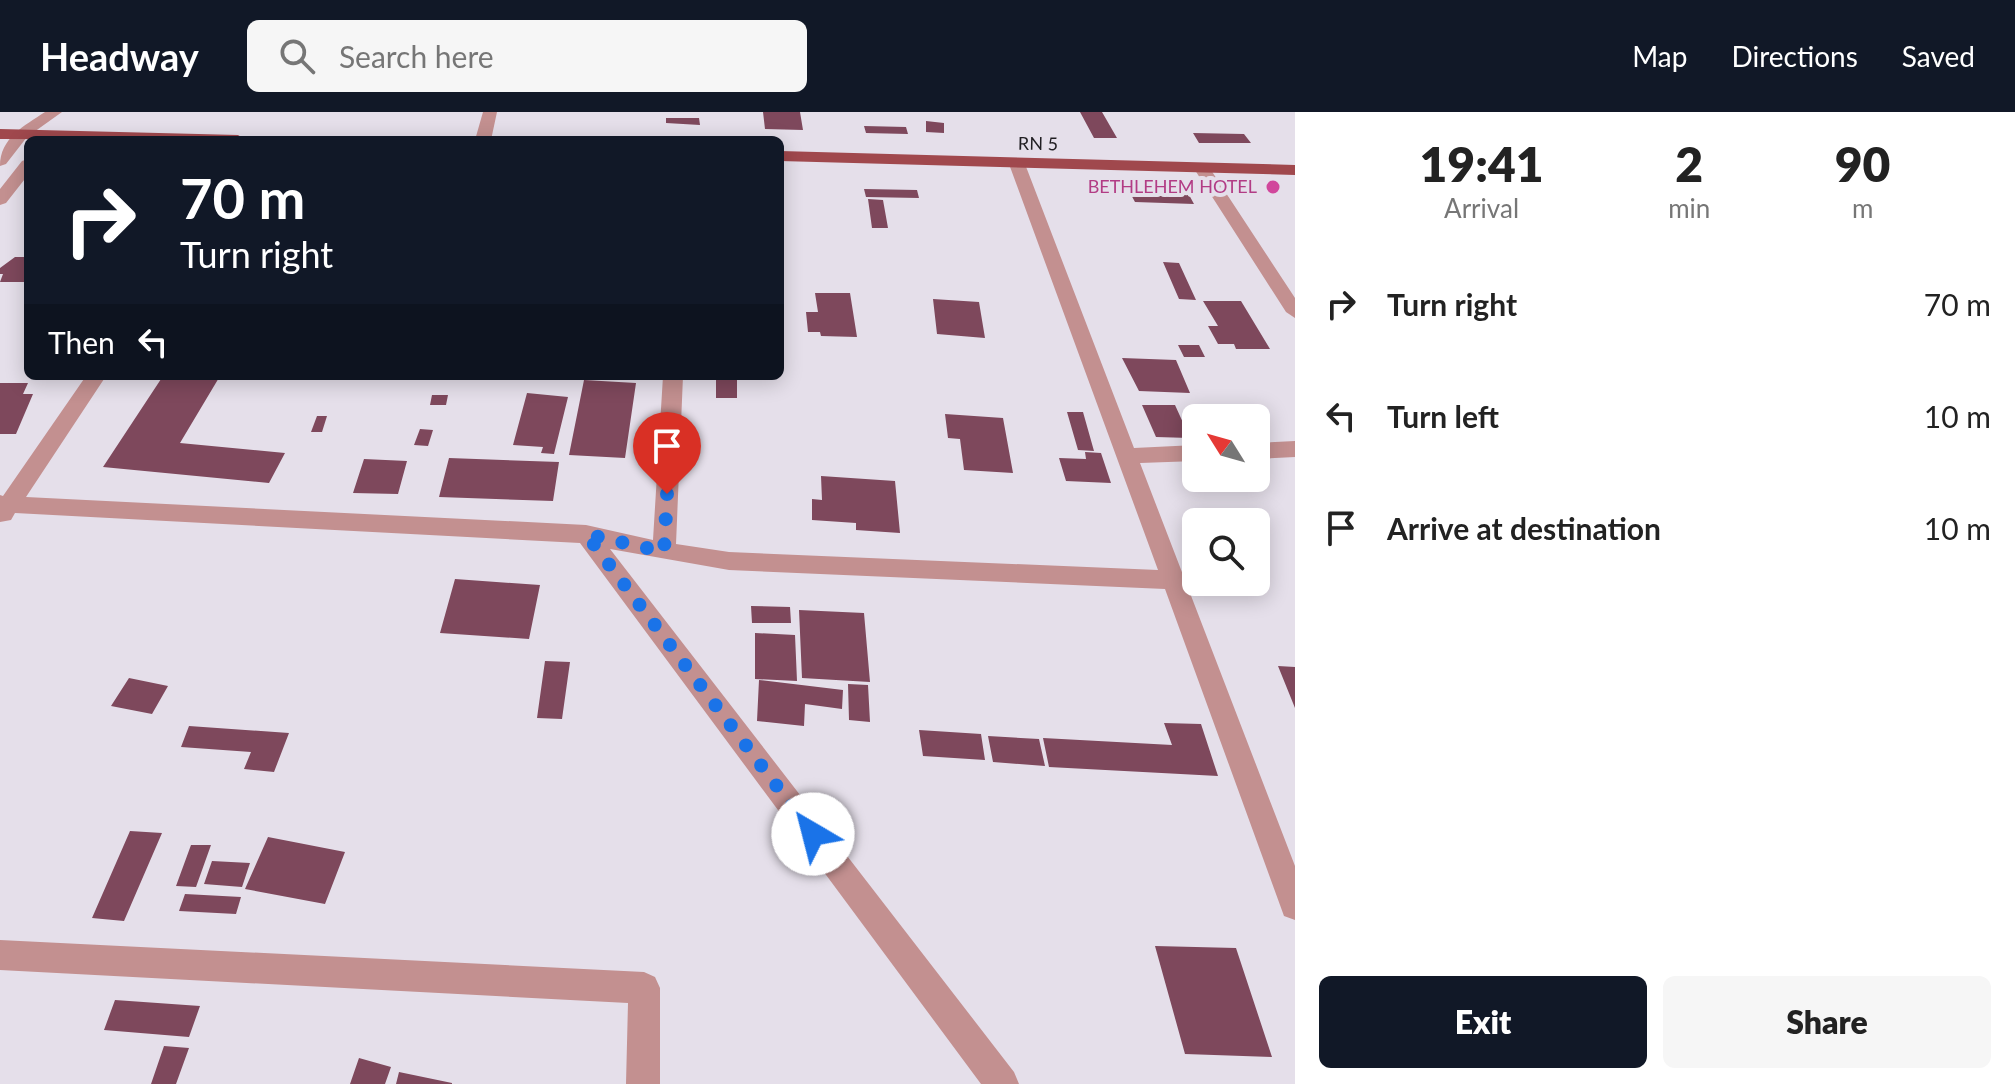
<!DOCTYPE html>
<html lang="en">
<head>
<meta charset="utf-8">
<style>
  :root { --surface:#fff; --page:#f6f6f6; --text:#222; --muted:#767676; --accent:#111827 }
  body { margin:0; font-family:Lato,sans-serif; background:var(--page); color:var(--text); height:100vh; display:flex; flex-direction:column; font-size:30px; white-space:nowrap }
  * { box-sizing:border-box; margin:0 }
  p { font-size:26px; color:var(--muted) }
  .icon { flex:none; width:44px; height:44px; fill:none; stroke:currentColor; stroke-width:2; stroke-linecap:round; stroke-linejoin:round }
  .map { position:relative; flex:1; overflow:hidden }
  .panel { display:flex; flex-direction:column; background:var(--surface); width:720px }
  .panel>* { flex:none }
  .top-card { position:absolute; left:24px; top:24px; width:760px; height:244px; border-radius:12px; box-shadow:0 4px 20px #0003; background:#111827; color:#fff; overflow:hidden }
  .needle { width:52px; rotate:307deg }
  .buttons { position:absolute; left:1182px; top:292px; display:grid; gap:16px }
  .buttons a { display:grid; place-items:center; width:88px; height:88px; border-radius:12px; background:var(--surface); box-shadow:0 4px 20px #0003; font-size:40px }
  .pin { position:absolute; display:grid; place-items:center; width:68px; height:68px; color:#fff; margin:-82px -34px; border-radius:50% 50% 50% 0; rotate:-45deg; box-shadow:0 0 8px #0007 }
  .pin .icon { rotate:45deg }
  .me { position:absolute; width:88px; margin:-44px; rotate:323deg; stroke-linejoin:round; filter:drop-shadow(0 0 6px #0008) }
  .turn { display:flex; align-items:center; gap:28px; height:168px; padding:0 24px; font-size:36px }
  .turn .icon { width:104px; height:104px; stroke-width:2.5 }
  .turn b { display:block; font-size:56px; line-height:68px }
  .then { display:flex; align-items:center; height:76px; padding:0 24px; background:#0003; gap:16px; font-size:30px }
  .eta { display:flex; justify-content:space-evenly; align-items:center; height:136px; text-align:center }
  .eta b { font-size:48px; font-weight:800; line-height:56px }
  .action { display:flex; gap:16px; margin-top:auto; padding:16px 24px }
  .action a { flex:1; height:92px; border-radius:12px; background:var(--accent); color:#fff; font-size:32px; font-weight:800; line-height:92px; text-align:center }
  .action a+a { background:var(--page); color:var(--text) }
  ul { padding:0; list-style:none }
  li { display:flex; align-items:center; gap:24px; height:112px; padding:0 24px }
  li div { flex:1 }
  li b { display:block; font-size:30px }
  li em { font-style:normal }
  header { display:flex; align-items:center; gap:48px; box-sizing:border-box; height:112px; padding:0 40px; background:var(--accent); color:#fff }
  header strong { font-size:38px }
  nav { display:flex; gap:44px; margin-inline-start:auto; font-size:28px }
  .search { width:560px; height:72px; background:var(--page); display:flex; align-items:center; gap:20px; box-sizing:border-box; padding:0 28px; border-radius:12px; color:var(--muted); font-size:30px }
  main { display:flex; flex:1; min-height:0 }
  .map>svg:first-child { display:block }
  .building { fill:#7e485c }
  .lines { fill:none; stroke-linecap:round; stroke-linejoin:round }
  .street { fill:#c39090; fill-rule:evenodd }
  .primary { fill:#a0484d; fill-rule:evenodd }
  .route { stroke:#1a73e8; stroke-width:14; stroke-dasharray:0 25.2 }
  .hotel-dot { fill:#d1479c; stroke:#e5dfea; stroke-width:3 }
  .labels { text-anchor:middle; stroke-width:8; stroke-linejoin:round; paint-order:stroke }
  .far-street-label { font-size:18px; fill:#201e22; stroke:#e5dfea }
  .far-hotel-label { font-size:18px; fill:#b23c85; stroke:#e5dfea; text-anchor:end }
</style>
</head>
<body>
<header>
<strong>Headway</strong>
<div class="search"><svg class="icon" aria-label="search" viewBox="0 0 24 24"><circle cx="10" cy="10" r="6"/><path d="M15 15l6 6"/></svg>Search here</div>
<nav><a>Map</a><a>Directions</a><a>Saved</a></nav>
</header>
<main>
<div class="map">
<svg width="1295" height="972" viewBox="0 0 1295 972">
  <rect width="100%" height="100%" fill="#e5dfea"/>
  <path class="building" d="M763,0H800L803,18L765,17Z
    M1080,0H1102L1117,26H1094Z
    M666,6H699L700,13L666,11Z
    M926,9L944,11V21L926,20Z
    M864,14L906,15L908,22L866,21Z
    M1193,21L1244,22L1251,31H1199Z
    M864,77L917,78L919,86L866,85Z
    M1129,79L1188,81L1194,92L1135,90Z
    M868,87L883,88L888,116H872Z
    M15,145H28V170H0L3,162H0V156Z
    M1163,150L1179,151L1196,188L1179,187Z
    M815,181H850L857,225L821,224L820,220H808L806,200H818Z
    M933,187L979,190L985,226L937,222Z
    M1203,189H1241L1270,237H1236L1234,232H1218L1208,214H1218Z
    M1178,233H1199L1205,245H1184Z
    M1122,246L1176,248L1190,281L1139,279Z
    M163,264H220L180,331L285,341L269,371L103,355Z
    M716,264H737V286H716Z
    M584,268L636,271L625,346L569,343Z
    M0,271H28L23,282H33L16,322H0Z
    M527,281L568,285L554,342L541,341L543,335L513,333Z
    M432,283H448L446,293H430Z
    M1142,293H1175L1190,326L1156,325Z
    M1067,300H1083L1094,339L1078,338Z
    M945,302L1003,306L1013,361L964,358L960,327L948,326Z
    M317,304H327L322,320H311Z
    M420,317L433,318L428,334L414,333Z
    M1085,340L1101,341L1111,371L1066,369L1059,346L1086,347Z
    M449,346L559,350L553,389L439,385Z
    M364,347L407,349L398,382L353,381Z
    M821,364L895,369L900,421L856,418V411L812,408V387L822,388Z
    M455,467L540,473L529,527L440,521Z
    M751,494L790,495L791,511H752Z
    M799,498L864,501L870,570L802,566Z
    M755,521L795,523L797,569L755,567Z
    M545,549L570,550L562,607L537,606Z
    M1278,554L1295,555V596Z
    M129,566L168,574L152,602L111,594Z
    M759,568L843,578L842,597L805,592L804,614L757,609Z
    M848,572L868,573L870,610L849,608Z
    M1164,611L1201,612L1218,664L1049,655L1043,626L1172,633Z
    M189,614L289,621L274,660L244,657L251,640L181,635Z
    M919,618L981,622L985,648L923,644Z
    M988,624L1039,627L1045,654L993,650Z
    M130,719L162,721L124,809L92,806Z
    M268,725L345,740L325,792L245,777Z
    M191,733H211L196,775L176,774Z
    M212,749L250,751L242,775L204,772Z
    M185,782L241,785L236,802L179,799Z
    M1155,834L1236,836L1272,945L1185,942Z
    M115,888L200,894L189,925L104,918Z
    M164,934L189,936L176,972H151Z
    M359,946L391,955L385,972H350Z
    M399,960L452,971V972H396Z"/>
  <g class="lines">
    <path class="street" d="M45,0H62L27,25L6,52L0,54C0,26 24,14 45,0Z
      M483,0H497L491,28H475Z
      M28,47V63L6,91L0,93V77L22,49Z
      M1011,49L1025,52L1134,336L1196,333V349L1140,351L1295,754V808L1284,804L1280,793L1165,477L729,458L610,437L1014,960L1019,972H981L580,431L15,401L11,408L0,410V383L3,384L86,264H106L26,385L586,413L653,428L663,264H683L676,432L729,440L1158,458L1009,52Z
      M1195,52H1207L1295,186V206L1286,200L1193,55Z
      M1295,329V345L1256,347V331Z
      M0,828L644,860L655,865L660,876V972H626L628,891L0,858Z"/>
    <path class="primary" d="M0,17L238,23L246,28L0,27Z
      M780,39L1295,53V63L780,49Z"/>
  </g>
  <g class="lines">
    <path class="route" d="M667,382L664,440L586,422L813,722"/>
  </g>
  <circle class="hotel-dot" cx="1273" cy="75" r="8"/>
  <g class="labels">
    <g class="far-street-label">
      <text transform="translate(1038 32) rotate(1)" y="6">RN 5</text>
    </g>
    <g class="far-hotel-label">
      <text x="1257" y="81">BETHLEHEM HOTEL</text>
    </g>
  </g>
</svg>
<div class="buttons">
<a><svg class="needle" viewBox="-14 -14 28 28"><path d="M0-13l5 13h-10z" fill="#e53935"/><path d="M0 13l5-13h-10z" fill="#767676"/></svg></a>
<a><svg class="icon" aria-label="search" viewBox="0 0 24 24"><circle cx="10" cy="10" r="6"/><path d="M15 15l6 6"/></svg></a>
</div>
<div class="pin" style="left:667px;top:382px;background:#d93025"><svg class="icon" aria-label="arrive" viewBox="0 0 24 24"><path d="M6 21V4h12l-3 4 3 4H6"/></svg></div>
<svg class="me" style="left:813px;top:722px" viewBox="-20 -20 40 40"><circle r="19" fill="#fff"/><path d="M0-13L10 11 0 6-10 11z" fill="#1a73e8"/></svg>
<div class="top-card">
<div class="turn"><svg class="icon" aria-label="right" viewBox="0 0 24 24"><path d="M7 20v-9h11M14 6l5 5-5 5"/></svg><div><b>70 m</b>Turn right</div></div>
<div class="then">Then<svg class="icon" aria-label="left" viewBox="0 0 24 24"><path d="M17 20v-9H6M10 6l-5 5 5 5"/></svg></div>
</div>
</div>
<section class="panel">
<div class="eta">
<div><b>19:41</b><p>Arrival</p></div>
<div><b>2</b><p>min</p></div>
<div><b>90</b><p>m</p></div>
</div>
<ul>
<li><svg class="icon" aria-label="right" viewBox="0 0 24 24"><path d="M7 20v-9h11M14 6l5 5-5 5"/></svg><div><b>Turn right</b></div><em>70 m</em></li>
<li><svg class="icon" aria-label="left" viewBox="0 0 24 24"><path d="M17 20v-9H6M10 6l-5 5 5 5"/></svg><div><b>Turn left</b></div><em>10 m</em></li>
<li><svg class="icon" aria-label="arrive" viewBox="0 0 24 24"><path d="M6 21V4h12l-3 4 3 4H6"/></svg><div><b>Arrive at destination</b></div><em>10 m</em></li>
</ul>
<div class="action"><a>Exit</a><a>Share</a></div>
</section>
</main>
</body>
</html>
